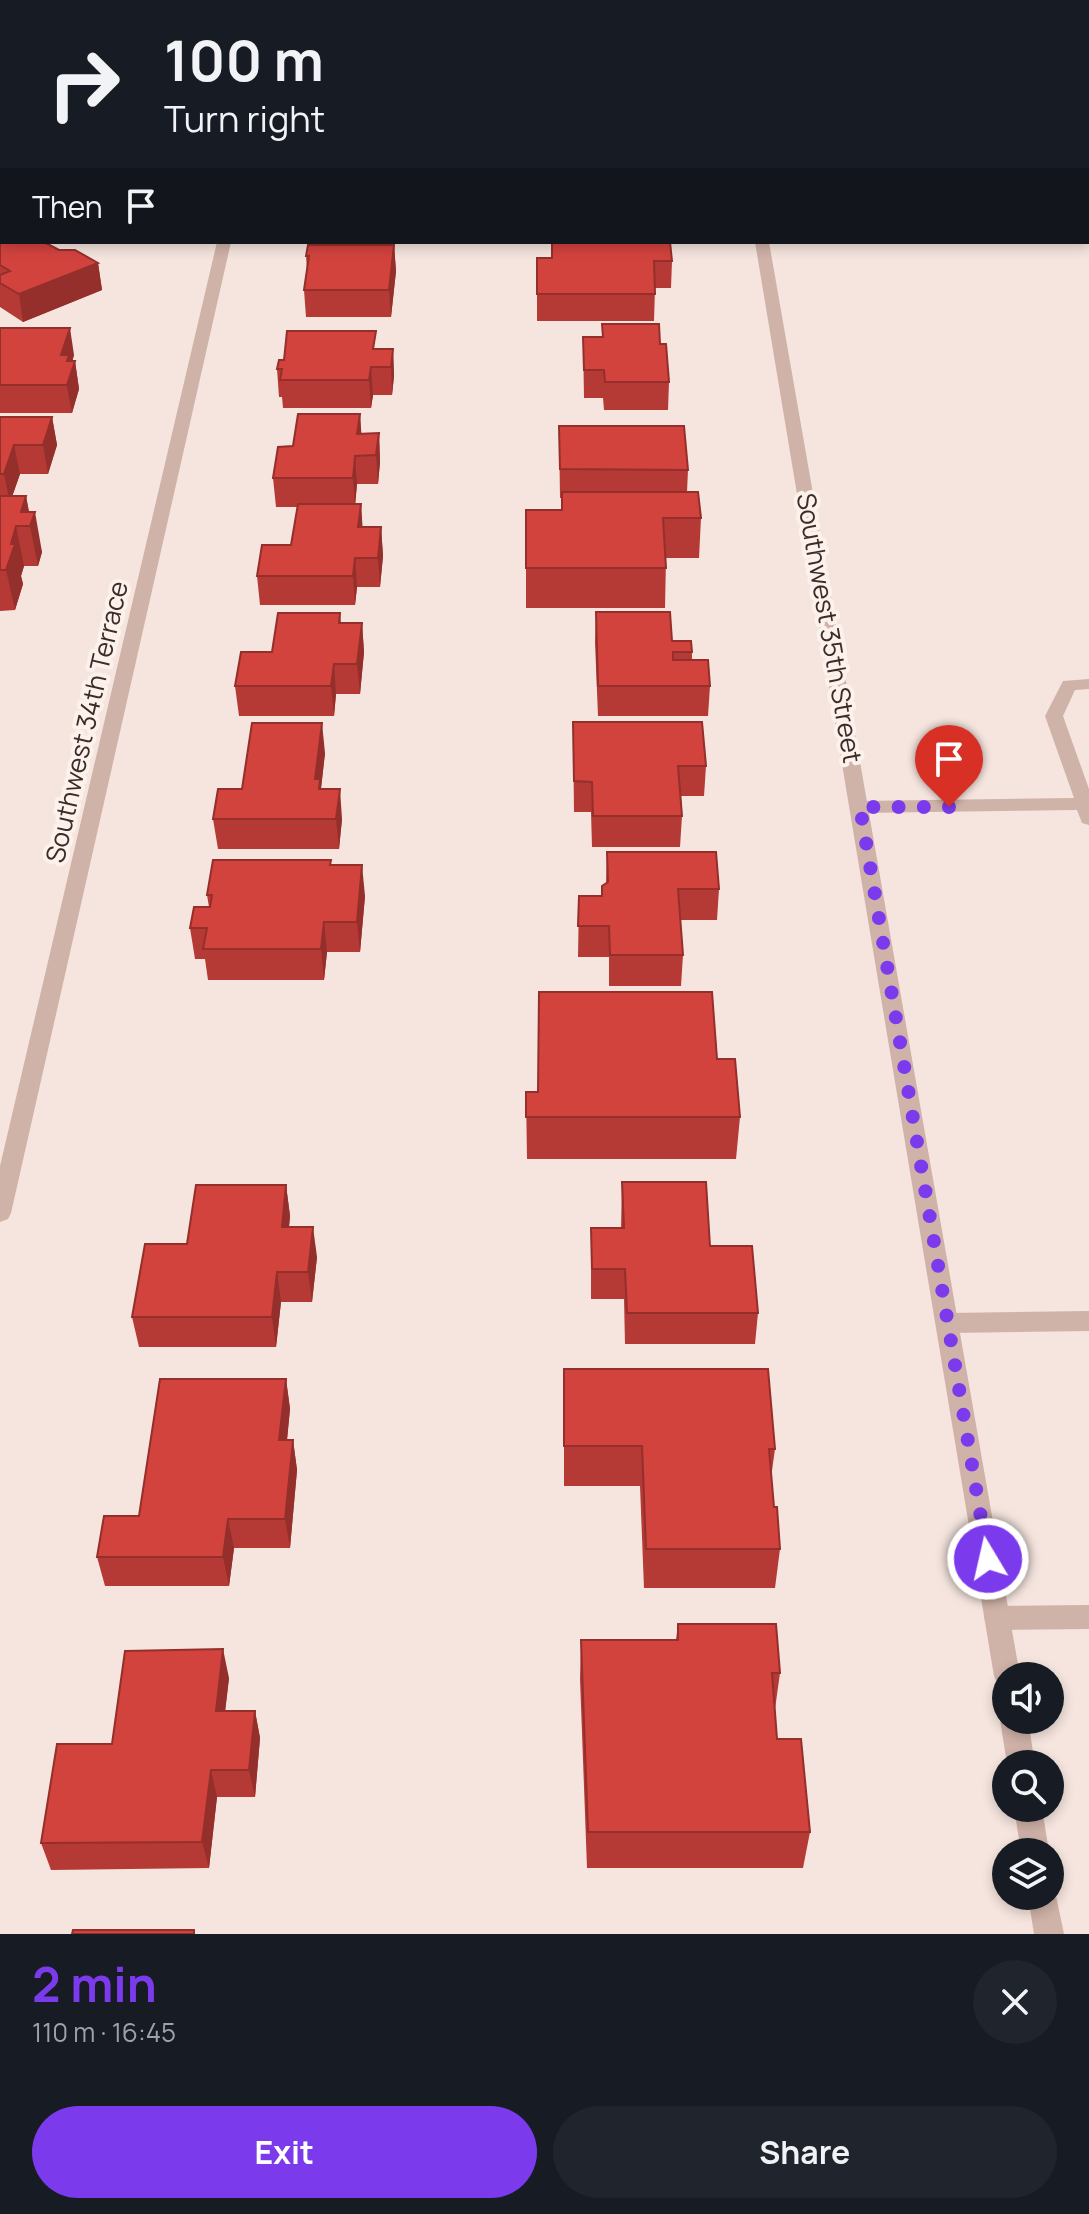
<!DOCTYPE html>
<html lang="en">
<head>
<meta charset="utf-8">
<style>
  :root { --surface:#171b24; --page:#20242c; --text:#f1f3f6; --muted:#9ea1a6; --accent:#7c3aed }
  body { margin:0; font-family:Manrope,sans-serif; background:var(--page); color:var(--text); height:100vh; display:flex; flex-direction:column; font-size:30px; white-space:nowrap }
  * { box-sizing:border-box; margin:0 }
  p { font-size:26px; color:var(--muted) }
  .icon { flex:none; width:44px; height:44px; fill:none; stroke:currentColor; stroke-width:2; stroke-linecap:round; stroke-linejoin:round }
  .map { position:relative; height:1934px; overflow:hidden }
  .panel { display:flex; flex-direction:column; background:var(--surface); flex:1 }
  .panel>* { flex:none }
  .top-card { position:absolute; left:0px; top:0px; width:1090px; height:244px; box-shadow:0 4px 12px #0003; background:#171b24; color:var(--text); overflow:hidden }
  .fabs { position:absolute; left:992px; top:1662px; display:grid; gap:16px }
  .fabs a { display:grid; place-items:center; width:72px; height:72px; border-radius:50%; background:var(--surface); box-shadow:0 4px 12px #0003; font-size:40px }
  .pin { position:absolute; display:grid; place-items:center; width:68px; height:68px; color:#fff; margin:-82px -34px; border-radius:50% 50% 50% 0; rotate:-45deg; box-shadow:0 0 8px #0007 }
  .pin .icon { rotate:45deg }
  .me { position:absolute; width:88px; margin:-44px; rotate:351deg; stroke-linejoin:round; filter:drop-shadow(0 0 6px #0008) }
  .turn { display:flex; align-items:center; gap:28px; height:168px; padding:0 32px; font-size:36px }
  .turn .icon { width:104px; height:104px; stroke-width:2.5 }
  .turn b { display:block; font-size:56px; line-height:68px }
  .then { display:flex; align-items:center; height:76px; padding:0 32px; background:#0003; gap:16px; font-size:30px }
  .round { display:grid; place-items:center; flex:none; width:84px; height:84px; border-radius:42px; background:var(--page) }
  .overview { display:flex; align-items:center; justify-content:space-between; height:136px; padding:0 32px }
  h1 { font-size:48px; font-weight:700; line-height:60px; color:var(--accent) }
  .cta { display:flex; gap:16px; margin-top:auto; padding:16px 32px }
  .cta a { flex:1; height:92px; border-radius:48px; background:var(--accent); color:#fff; font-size:32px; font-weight:700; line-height:92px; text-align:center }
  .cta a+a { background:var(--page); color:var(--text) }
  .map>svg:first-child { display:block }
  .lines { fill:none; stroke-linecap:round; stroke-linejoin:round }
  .lane { fill:#cfb2a8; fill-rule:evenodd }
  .street { fill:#cfb2a8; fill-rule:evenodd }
  .wall { fill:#b53a35 }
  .shaded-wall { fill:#942f2b }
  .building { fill:#d3433e; stroke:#942f2b; stroke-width:2 }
  .route { stroke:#7c3aed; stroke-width:14; stroke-dasharray:0 25.2 }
  .labels { text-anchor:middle; stroke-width:8; stroke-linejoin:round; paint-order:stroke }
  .street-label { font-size:26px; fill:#3b2b29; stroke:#fcf1eb }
</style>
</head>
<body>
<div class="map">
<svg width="1089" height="1934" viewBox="0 0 1089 1934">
  <rect width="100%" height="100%" fill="#f5e5de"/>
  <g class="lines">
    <path class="lane" d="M1089,679V689L1075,690L1063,716L1089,789V825L1082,823L1077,810L860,813L851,807L860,801L1074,798L1045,716L1063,681Z
      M1089,1311V1331L949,1333L941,1330L937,1323L941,1316L949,1313Z
      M1089,1605V1629L997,1630L988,1626L984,1618L988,1610L997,1606Z"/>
    <path class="street" d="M551,0H561V2H551Z
      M0,222H2V230H0Z
      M1088,222H1089V230H1088Z
      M217,242H231L11,1213L8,1219L0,1222V1166Z
      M755,242H769L1020,1676H1006V1688L998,1685L994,1676Z
      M1006,1710V1720H1028L1035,1764H1007L1000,1720Z
      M1014,1808H1042L1049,1852H1021Z
      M1050,1885L1056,1896L1064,1934H1034L1028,1896H1050Z"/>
  </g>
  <path class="wall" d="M634,0H744V2H634Z
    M0,127H2V182H0Z
    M0,243L59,250L98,263L102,290L23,322L0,307Z
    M394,245L396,271L391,317H306L304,290L307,270L306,256Z
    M537,258L672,261L671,288H655L654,321H537Z
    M602,324L660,344L669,382L668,410H604L603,398H584L583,337H602Z
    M0,328L74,355L72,361H75L79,389L72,413H0Z
    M377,349H393L394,376L392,395H373L371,408H283L282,397H279L277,369Z
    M360,414L361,434L379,433L380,462L378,484H357L355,504H361L362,527H381L383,556L380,587H357L355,605H260L257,576L291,545L297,507H276L273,478L293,446Z
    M0,417H52L57,445L48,474H20L12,496H26L29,512L42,552L38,566H24L21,576L23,584L15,610L0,611Z
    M559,426L688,470L687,492L701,518L699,558H666L665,608H526V568L562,510V498H560Z
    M596,612L672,641L692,652V660L710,686L708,716H598L595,642Z
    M340,613L341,623H362L364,652L360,694H336L334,716H239L235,686L272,652Z
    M573,722L706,766L704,796H681L682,816L680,847H592L591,812H574Z
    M325,753L321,789L342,819L339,849H218L213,819L242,789Z
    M607,852L719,889L717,920H680L683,955L681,986H609V957H578L579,896H602L606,883Z
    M331,865L365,896L360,952H327L324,980H208L205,959H195L190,928L209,907L207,895Z
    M717,1059L740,1117L736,1159H527L526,1092H538Z
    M622,1182L710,1246L758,1313L755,1344H625L624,1299H591V1228H621Z
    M286,1185L290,1216L289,1227L317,1257L312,1302H281L276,1347H139L132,1317L187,1244Z
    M564,1369L775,1449L771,1478L774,1507L780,1549L775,1588H644L640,1486H564Z
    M286,1379L290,1409L287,1440H293L297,1470L290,1548H234L229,1586H105L97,1557L139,1516Z
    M678,1624L780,1673L775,1709L777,1739L810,1832L803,1868H587L580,1679L581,1640H676Z
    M229,1678L225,1711H255L260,1738L255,1797H217L209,1868L51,1870L41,1843L112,1744Z"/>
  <path class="shaded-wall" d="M1089,20V41L1088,43V21Z
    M394,245L396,271L391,317L389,290Z
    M98,263L102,290L23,322L19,294Z
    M70,328L74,355L71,366L75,361L79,389L72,413L61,355Z
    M393,349L394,376L392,395L391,367Z
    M371,367L373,395L371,408L369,380Z
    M360,414L362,442L357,434Z
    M52,417L57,445L48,474L43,445Z
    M379,433L380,462L378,484L376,455Z
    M14,445L20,474L10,503L4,474Z
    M355,456L357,484L355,507L353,478Z
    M26,496L31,523L35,512L42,552L38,566L30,526L21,512Z
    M361,504L363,533L358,527Z
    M16,526L24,566L21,576L23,584L15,610L6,570L11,544Z
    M381,527L383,556L380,587L378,558Z
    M355,558L357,587L355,605L353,576Z
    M362,623L364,652L360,694L357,664Z
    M334,664L336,694L334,716L331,686Z
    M322,723L325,753L321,788L323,810L315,779Z
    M340,789L342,819L339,849L336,819Z
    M362,865L365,896L360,952L357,922Z
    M324,922L327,952L324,980L321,949Z
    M286,1185L290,1216L286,1257L282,1227Z
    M313,1227L317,1257L312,1302L308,1272Z
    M277,1272L281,1302L276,1347L272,1317Z
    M286,1379L290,1409L284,1470L279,1440Z
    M293,1440L297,1470L290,1548L285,1519Z
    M228,1519L234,1548L229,1586L223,1557Z
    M223,1649L229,1678L222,1738L216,1711Z
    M255,1711L260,1738L255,1797L249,1770Z
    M211,1770L217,1797L209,1868L202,1842Z"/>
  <path class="building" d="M118,0H216V2H117Z
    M245,0H343L342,2H245Z
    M380,0H476V2H380Z
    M658,0H744V2H658Z
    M956,0H1080L1081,2H957Z
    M0,127H2V157H0Z
    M2,242H44L59,250H75L98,263L19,294L0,283V275L10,271L0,265V243Z
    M552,242H670L672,261H654L655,294H537V258H552Z
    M308,245H394L389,290H304L309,256H306Z
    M602,324H659L660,344H666L669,382H605L604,370H584L583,337H603Z
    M0,328H70L61,355H69L67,361H75L67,385H0Z
    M287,331H376L373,349H393L391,367H371L369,380H280L282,369H277L279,360H284Z
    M298,414H360L357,434L379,433L376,455L355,456L353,478H273L278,447L293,446Z
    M0,417H52L43,445H14L4,474H0Z
    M559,426H684L688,470L560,469Z
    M562,492H698L701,518H663L666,568H526V510H562Z
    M0,496H26L21,512H35L30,526H16L11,544H15L6,570H0Z
    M298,504H361L358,527H381L378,558H355L353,576H257L262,545H291Z
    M596,612H670L672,641H691L692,652H673V660H708L710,686H598Z
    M278,613H340L339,623H362L357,664H334L331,686H235L241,652H272Z
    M573,722H702L706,766H678L682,816H593L592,782L574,781Z
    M252,723H322L315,779H320L319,789H340L336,819H213L218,789H242Z
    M607,852H716L719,889H678L683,955H610L609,926H578L579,896H602V886L608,882Z
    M213,860H331L330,865H362L357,922H324L321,949H203L207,928H190L194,907H210L212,895H207Z
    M539,992H712L717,1059H735L740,1117H526V1092H538Z
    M622,1182H706L710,1246H752L758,1313H627L625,1269H592L591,1228H624Z
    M196,1185H286L282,1227H313L308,1272H277L272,1317H132L145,1244H187Z
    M564,1369H768L775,1449H769L774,1507H777L780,1549H646L642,1446H564Z
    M160,1379H286L279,1440H293L285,1519H228L223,1557H97L104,1516H139Z
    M678,1624H776L780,1673H772L777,1739H801L810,1832H588L581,1640H678Z
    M223,1649L216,1711H255L249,1770H211L202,1842L41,1843L57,1744H112L125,1651Z
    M73,1930H194V1934H72Z"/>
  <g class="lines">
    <path class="route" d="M949,807H860L988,1559"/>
  </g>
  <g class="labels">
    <g class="street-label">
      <text transform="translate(829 628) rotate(80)" y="9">Southwest 35th Street</text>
      <text transform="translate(87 722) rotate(-77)" y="9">Southwest 34th Terrace</text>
    </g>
  </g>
</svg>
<div class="fabs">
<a><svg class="icon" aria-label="sound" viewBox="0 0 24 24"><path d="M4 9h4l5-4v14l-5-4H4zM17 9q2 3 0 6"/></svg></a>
<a><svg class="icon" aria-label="search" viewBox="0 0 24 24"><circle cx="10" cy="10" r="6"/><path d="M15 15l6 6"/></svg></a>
<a><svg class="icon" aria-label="layers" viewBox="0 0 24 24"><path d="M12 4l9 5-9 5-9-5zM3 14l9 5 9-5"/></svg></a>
</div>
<div class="pin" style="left:949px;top:807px;background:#d93025"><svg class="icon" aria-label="arrive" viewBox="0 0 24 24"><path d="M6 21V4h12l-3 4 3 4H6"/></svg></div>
<svg class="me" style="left:988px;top:1559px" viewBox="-20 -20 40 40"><circle r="17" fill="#7c3aed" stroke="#fff" stroke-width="3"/><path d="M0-11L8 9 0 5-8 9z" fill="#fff"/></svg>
<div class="top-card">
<div class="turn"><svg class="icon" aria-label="right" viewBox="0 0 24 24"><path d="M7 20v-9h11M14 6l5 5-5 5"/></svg><div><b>100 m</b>Turn right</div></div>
<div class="then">Then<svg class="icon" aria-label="arrive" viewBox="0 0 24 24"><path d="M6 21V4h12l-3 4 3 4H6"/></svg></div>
</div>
</div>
<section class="panel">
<div class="overview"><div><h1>2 min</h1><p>110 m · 16:45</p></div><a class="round"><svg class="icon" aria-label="close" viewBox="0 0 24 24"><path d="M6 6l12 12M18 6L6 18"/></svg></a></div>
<div class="cta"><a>Exit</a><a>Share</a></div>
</section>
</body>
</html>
